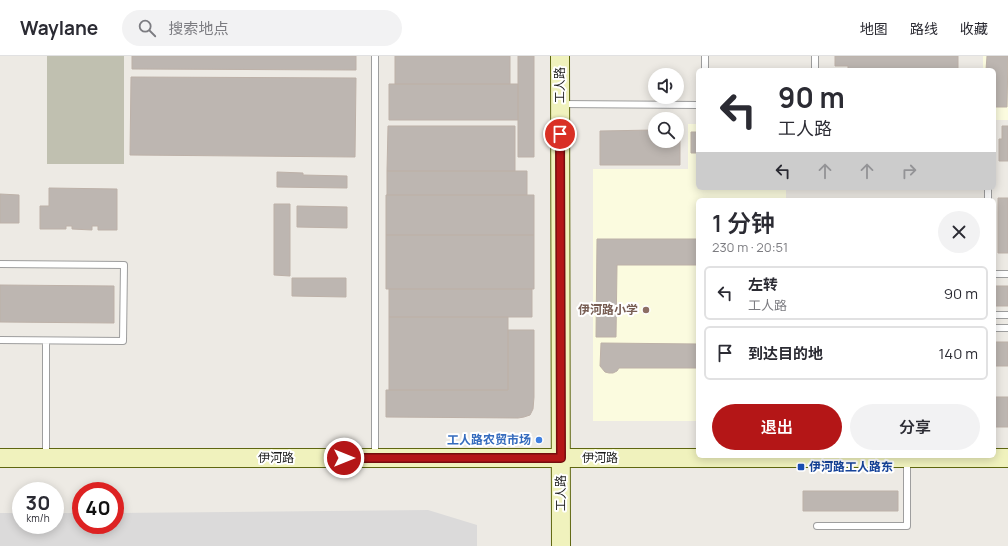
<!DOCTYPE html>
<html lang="zh">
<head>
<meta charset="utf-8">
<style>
  :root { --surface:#fff; --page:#f2f2f3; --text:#2b2b33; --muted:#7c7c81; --line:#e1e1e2; --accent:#b41617 }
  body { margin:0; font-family:Manrope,"Noto Sans SC",sans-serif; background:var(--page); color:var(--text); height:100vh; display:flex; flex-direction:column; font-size:15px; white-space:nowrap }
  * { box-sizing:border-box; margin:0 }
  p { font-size:13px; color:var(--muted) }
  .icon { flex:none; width:22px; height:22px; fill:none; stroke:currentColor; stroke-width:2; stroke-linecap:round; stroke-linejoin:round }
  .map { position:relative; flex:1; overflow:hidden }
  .panel { position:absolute; left:696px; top:142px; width:300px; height:260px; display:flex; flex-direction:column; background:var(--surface); border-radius:6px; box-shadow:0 2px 10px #0003 }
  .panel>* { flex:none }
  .guide { position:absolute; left:696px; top:12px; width:300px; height:122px; border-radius:6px; box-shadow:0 2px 10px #0003; background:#fff; color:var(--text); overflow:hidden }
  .fabs { position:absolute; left:648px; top:12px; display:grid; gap:8px }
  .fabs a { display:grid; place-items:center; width:36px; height:36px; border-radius:50%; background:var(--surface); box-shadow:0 2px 10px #0003; font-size:20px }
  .speed { position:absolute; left:12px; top:426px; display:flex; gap:8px; font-size:20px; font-weight:700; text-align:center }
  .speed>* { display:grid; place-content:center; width:52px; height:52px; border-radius:50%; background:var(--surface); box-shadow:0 2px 10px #0003; line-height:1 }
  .speed small { font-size:10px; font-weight:400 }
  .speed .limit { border:6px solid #d22; background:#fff; color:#111 }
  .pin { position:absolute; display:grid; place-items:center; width:34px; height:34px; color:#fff; margin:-17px; border:2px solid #fff; border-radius:50%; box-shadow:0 1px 4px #0007 }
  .me { position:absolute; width:44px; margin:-22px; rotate:90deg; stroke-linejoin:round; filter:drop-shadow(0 0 3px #0008) }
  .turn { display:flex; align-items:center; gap:14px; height:84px; padding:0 16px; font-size:18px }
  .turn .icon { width:52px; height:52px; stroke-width:2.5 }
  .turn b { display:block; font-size:28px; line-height:34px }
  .lanes { display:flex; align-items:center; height:38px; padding:0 16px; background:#0003; justify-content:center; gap:20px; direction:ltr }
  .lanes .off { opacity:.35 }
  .round { display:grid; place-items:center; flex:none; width:42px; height:42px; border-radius:21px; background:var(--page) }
  .overview { display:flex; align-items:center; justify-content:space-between; height:68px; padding:0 16px }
  h1 { font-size:24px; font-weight:600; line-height:30px }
  .cta { display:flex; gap:8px; margin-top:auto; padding:8px 16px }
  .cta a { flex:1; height:46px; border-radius:24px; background:var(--accent); color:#fff; font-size:16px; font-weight:600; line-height:46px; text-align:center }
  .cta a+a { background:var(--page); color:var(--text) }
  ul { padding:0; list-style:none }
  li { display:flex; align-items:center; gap:12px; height:54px; margin:0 8px 6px; padding:0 8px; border:2px solid var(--line); border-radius:6px }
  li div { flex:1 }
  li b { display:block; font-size:15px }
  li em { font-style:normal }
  header { display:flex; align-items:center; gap:24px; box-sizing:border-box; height:56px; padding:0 20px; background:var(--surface); border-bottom:1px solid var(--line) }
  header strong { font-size:19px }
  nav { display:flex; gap:22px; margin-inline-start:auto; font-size:14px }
  .search { width:280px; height:36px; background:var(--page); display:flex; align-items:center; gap:10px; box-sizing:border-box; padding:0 14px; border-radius:22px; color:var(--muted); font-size:15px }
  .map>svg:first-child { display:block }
  .residential { fill:#dbdada }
  .education { fill:#fbfbdf }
  .construction { fill:#c0c0b0 }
  .building { fill:#bdb6b1; stroke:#bdb1a8 }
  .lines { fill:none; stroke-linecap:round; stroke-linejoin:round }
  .lane-casing { stroke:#9e9e9e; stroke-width:8 }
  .secondary-casing { stroke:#5f6710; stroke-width:20 }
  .lane { stroke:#fff; stroke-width:6 }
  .secondary { stroke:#f0f2bd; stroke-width:18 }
  .route-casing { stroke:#750e0f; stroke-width:10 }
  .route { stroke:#b41617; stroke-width:7 }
  .education-dot { fill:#8d6e63; stroke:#fff; stroke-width:1.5 }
  .shop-dot { fill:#3f7fe0; stroke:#fff; stroke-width:1.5 }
  .transit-dot { fill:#1a4fb4; stroke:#fff; stroke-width:1.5 }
  .labels { text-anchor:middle; stroke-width:4; stroke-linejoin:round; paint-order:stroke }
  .street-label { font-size:12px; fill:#1d1d1d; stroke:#fff }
  .education-label { font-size:12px; font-weight:bold; fill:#785e54; stroke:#fff; text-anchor:end }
  .shop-label { font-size:12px; font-weight:bold; fill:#366cbe; stroke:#fff; text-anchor:end }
  .transit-label { font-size:12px; font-weight:bold; fill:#164399; stroke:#fff; text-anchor:start }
</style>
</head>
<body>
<header>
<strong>Waylane</strong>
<div class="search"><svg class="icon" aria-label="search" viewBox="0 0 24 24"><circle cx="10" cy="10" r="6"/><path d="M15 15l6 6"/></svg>搜索地点</div>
<nav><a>地图</a><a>路线</a><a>收藏</a></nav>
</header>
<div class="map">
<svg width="1008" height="490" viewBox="0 0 1008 490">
  <rect width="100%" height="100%" fill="#edeae4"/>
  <path class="residential" d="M428,454L477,469V490H0V457H21V469H55V457H81V469H115V457Z"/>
  <path class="education" d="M983,0H1008V64H994V14H983Z
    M688,68H698V132H786V144H698V365H593V113H688Z"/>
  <path class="construction" d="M47,0H124V108H47Z"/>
  <path class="building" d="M132,0H356V14L132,13Z
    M395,0H510V28H395Z
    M518,0H534V101H518Z
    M835,0H958V14H848V10H835Z
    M987,0H1008L1007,51H994V14H986Z
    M131,21L356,22L355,101L130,99Z
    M389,28H518V64H389Z
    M388,70H515V115H387Z
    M1002,70H1008V105H999V83H1002Z
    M655,74V85H677V74H680V109H600V75Z
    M691,76H698V97H691Z
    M387,115H527V139H387Z
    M277,116L303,117V119L347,120V132L277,131Z
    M49,132L117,133V174H98V170H92V174L72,173V170H66V173H40V150H49Z
    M0,138L19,139V167H0Z
    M386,139H534V179H386Z
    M998,142H1008V197H998Z
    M274,148H290V220L274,219Z
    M297,150L347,151V172L297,171Z
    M386,179H534V233H386Z
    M597,183H698V209H617L616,281H596Z
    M292,222H346V241L292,240Z
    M0,229L114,230V267L0,266Z
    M995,230H1008V250H995Z
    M389,233H532V261H389Z
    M389,261H508V334H389Z
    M508,274H534V341L533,353L530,359L524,361L518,362L386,361V334H508Z
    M994,286H1008V310H994Z
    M601,287L698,288V312H619L617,315L613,317H609L605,316L600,310Z
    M994,341H1008V371H994Z
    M803,435H898V455H803Z"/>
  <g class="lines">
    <defs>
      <path id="lane" d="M375,0V400
        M705,14V0
        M815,14V0
        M561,48L698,49
        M988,132V144
        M0,208L124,209L123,285L0,284
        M994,218H1008
        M994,259H1008
        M994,272H1008
        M46,285V401
        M817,470H907V403"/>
      <path id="secondary" d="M560,0L561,490
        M0,402H1008"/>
    </defs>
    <use href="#lane" class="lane-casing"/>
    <use href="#secondary" class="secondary-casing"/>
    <use href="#lane" class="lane"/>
    <use href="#secondary" class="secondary"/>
  </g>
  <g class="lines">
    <defs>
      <path id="route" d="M344,402H561L560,78"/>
    </defs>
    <use href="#route" class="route-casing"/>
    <use href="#route" class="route"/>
  </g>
  <circle class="education-dot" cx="646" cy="254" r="4"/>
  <circle class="shop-dot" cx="539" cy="384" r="4"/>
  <rect class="transit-dot" x="797" y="407" width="8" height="8" rx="2"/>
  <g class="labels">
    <g class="street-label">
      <text transform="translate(560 29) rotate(-90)" y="4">工人路</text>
      <text x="276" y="406">伊河路</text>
      <text x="600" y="406">伊河路</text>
      <text transform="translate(561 437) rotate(-90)" y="4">工人路</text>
    </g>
    <g class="education-label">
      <text x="638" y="258">伊河路小学</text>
    </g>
    <g class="shop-label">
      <text x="531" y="388">工人路农贸市场</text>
    </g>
    <g class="transit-label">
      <text x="809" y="415">伊河路工人路东</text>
    </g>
  </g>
</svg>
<div class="fabs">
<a><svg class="icon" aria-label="sound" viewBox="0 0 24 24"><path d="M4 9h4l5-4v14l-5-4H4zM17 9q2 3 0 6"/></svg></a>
<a><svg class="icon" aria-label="search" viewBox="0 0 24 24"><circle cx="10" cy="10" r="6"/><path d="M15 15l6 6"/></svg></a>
</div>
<div class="speed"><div>30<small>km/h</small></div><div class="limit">40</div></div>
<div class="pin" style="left:560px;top:78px;background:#d93025"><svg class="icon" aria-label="arrive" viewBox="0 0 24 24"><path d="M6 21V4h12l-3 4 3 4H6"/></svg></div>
<svg class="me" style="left:344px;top:402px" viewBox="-20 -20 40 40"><circle r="17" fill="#b41617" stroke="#fff" stroke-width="3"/><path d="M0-11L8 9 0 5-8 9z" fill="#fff"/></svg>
<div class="guide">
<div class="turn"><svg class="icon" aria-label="left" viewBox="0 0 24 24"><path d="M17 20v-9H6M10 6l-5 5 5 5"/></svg><div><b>90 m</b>工人路</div></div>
<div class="lanes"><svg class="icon" aria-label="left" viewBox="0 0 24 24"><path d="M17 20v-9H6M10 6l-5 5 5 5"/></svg><svg class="icon off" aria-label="ahead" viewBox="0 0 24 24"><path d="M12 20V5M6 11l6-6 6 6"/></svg><svg class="icon off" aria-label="ahead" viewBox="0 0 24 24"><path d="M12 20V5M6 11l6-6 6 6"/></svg><svg class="icon off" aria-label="right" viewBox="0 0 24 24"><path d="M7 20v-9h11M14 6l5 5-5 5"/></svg></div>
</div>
<section class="panel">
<div class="overview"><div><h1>1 分钟</h1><p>230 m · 20:51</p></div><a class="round"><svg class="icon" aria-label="close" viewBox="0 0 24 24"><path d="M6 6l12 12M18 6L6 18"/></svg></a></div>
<ul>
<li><svg class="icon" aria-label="left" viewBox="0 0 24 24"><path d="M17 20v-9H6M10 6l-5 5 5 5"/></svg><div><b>左转</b><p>工人路</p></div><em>90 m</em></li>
<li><svg class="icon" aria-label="arrive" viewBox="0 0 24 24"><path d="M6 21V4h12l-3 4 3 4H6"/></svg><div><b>到达目的地</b></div><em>140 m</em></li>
</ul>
<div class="cta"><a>退出</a><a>分享</a></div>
</section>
</div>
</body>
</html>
